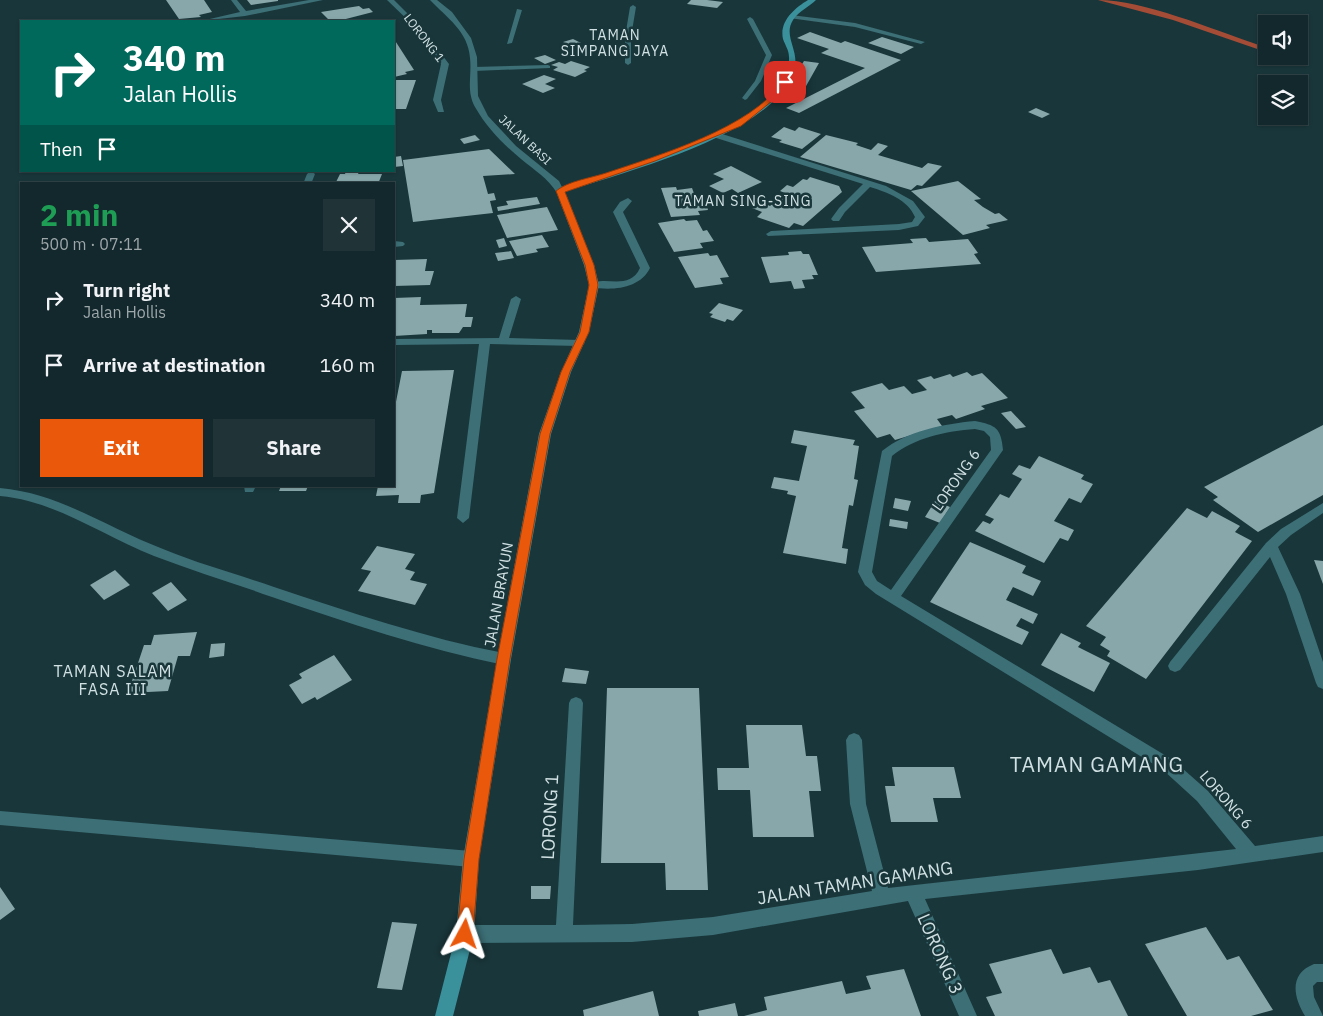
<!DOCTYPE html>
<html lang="en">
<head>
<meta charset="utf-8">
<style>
  :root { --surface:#13282c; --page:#203438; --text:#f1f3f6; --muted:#9da6a9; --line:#324448; --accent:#ea580c }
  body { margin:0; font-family:"IBM Plex Sans",sans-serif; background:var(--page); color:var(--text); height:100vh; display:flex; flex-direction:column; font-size:19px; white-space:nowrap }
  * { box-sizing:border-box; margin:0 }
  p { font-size:16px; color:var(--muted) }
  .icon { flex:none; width:28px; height:28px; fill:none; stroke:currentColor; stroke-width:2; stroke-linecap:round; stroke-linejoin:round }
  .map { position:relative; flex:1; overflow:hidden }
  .sheet { position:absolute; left:20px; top:182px; width:375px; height:305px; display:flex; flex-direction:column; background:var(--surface); border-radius:0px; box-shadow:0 1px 4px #0004,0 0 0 1px var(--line) }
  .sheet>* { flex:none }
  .hud { position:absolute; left:20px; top:20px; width:375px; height:152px; border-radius:0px; box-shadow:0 1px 4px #0004,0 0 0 1px var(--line); background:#00695c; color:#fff; overflow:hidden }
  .buttons { position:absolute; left:1258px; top:15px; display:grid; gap:10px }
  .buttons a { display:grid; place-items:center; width:50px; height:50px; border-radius:0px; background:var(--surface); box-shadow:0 1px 4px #0004,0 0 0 1px var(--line); font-size:25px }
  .pin { position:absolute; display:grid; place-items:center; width:42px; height:42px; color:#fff; margin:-21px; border-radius:10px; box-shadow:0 2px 8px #0006 }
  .me { position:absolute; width:55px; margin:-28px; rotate:5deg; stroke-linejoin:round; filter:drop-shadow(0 0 4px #0008) }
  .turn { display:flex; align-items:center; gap:18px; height:105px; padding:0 20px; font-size:22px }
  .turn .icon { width:65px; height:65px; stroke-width:2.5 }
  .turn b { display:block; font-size:35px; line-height:42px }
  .then { display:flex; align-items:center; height:48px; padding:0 20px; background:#0003; gap:10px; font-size:19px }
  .round { display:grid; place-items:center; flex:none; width:52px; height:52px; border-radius:0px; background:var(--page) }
  .overview { display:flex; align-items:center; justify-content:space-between; height:85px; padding:0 20px }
  h1 { font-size:30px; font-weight:700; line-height:38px; color:#1e9e55 }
  .primary-button { display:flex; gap:10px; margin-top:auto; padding:10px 20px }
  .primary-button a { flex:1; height:58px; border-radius:0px; background:var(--accent); color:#fff; font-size:20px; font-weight:700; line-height:58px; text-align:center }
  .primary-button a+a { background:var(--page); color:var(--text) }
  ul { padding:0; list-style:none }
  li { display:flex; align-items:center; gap:15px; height:65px; padding:0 20px }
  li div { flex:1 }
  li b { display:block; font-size:19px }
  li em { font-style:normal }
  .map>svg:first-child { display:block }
  .water { fill:#a54c36 }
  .building { fill:#87a7ab }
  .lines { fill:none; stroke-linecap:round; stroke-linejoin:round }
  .service { fill:#3c6f76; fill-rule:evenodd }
  .minor { fill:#3c6f76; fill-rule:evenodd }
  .tertiary { fill:#3c6f76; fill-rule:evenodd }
  .secondary { fill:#3a919c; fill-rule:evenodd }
  .route { fill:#ea580c; stroke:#983908 }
  .labels { text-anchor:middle; stroke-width:5; stroke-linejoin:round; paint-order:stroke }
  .far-street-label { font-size:12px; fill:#d1e1e3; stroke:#19363a }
  .far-neighbourhood-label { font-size:14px; letter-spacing:1px; fill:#d1e1e3; stroke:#19363a }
  .street-label { font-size:15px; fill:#d1e1e3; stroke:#19363a }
  .neighbourhood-label { font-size:16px; letter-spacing:1px; fill:#d1e1e3; stroke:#19363a }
  .near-street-label { font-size:18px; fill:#d1e1e3; stroke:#19363a }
  .near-quarter-label { font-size:21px; letter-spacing:1px; fill:#d1e1e3; stroke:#19363a }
</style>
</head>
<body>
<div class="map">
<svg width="1323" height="1016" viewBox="0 0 1323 1016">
  <rect width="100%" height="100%" fill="#19363a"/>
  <path class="water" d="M1098,0C1144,0 1211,29 1256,44L1266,48V52L1173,20Z"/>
  <path class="building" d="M166,0H204L212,12L199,15L201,17L179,19Z
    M247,0H278V1L251,5Z
    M691,0H707L723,2L717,8L687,4Z
    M359,6L363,9L369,8L373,12L338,21H330L321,12Z
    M810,32L841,43L845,41L901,60L799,113L786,108L865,68L821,53L829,49L797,38Z
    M882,37L914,47L901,54L868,43Z
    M394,39L414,70L405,72L407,74L394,77Z
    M573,39L581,43L571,46L563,42Z
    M545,55L556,60L545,64L534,58Z
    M571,61L590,67L584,70L587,71L575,77L553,70L558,67L551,65L559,62L565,64Z
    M804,61L819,63L801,95L784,93Z
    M544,75L556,79L545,84L555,88L543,93L522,84Z
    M394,80H416L406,109H394Z
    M1036,108L1050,114L1042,118L1028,112Z
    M784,127L795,131L799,127L821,134L802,149L779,142L782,140L771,137Z
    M475,135L480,140L464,144L460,139Z
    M826,135L858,143L856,145L871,150L878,143L888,146L878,155L922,168L928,163L942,166L922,186L917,185L911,190L800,157Z
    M489,149L515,174L483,176L488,194L494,193L496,200L490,201L493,213L413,222L403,160Z
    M401,156L403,166L394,167V157Z
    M731,166L762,182L738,193L732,189L723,193L709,186L724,179L713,174Z
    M346,171L359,172L358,174H382L378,184H335L340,174H345Z
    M810,177L839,186L842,192L803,226L794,223L789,228L757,217L762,212L752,208L760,202L770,206L785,193L780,191L787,185L793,187L803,179L807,180Z
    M958,181L981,199L974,200L983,207L995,214L999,213L1008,220L986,225L990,228L963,235L911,191Z
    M676,187L677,190L692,188L695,196L703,195L708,210L698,211L700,215L671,217L661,188Z
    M537,197L540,204L498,211L497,207L508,205L506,201Z
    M547,207L558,230L507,238L497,215Z
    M684,219L686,221L697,220L703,231L707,230L714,241L700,243L703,248L674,252L658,223Z
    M542,235L549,247L536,249L538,252L517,256L509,241Z
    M504,238L507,246L499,248L496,240Z
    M926,238L929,242L968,239L978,253L974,254L981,264L876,272L862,247L913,243L910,239Z
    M511,251L514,258L498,261L495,253Z
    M801,251L803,254H809L818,275H812L814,279L802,280L805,288L794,289L791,281L770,283L761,257L789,255L788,252Z
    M708,253L710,256L717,255L729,277L720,278L723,284L695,288L678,257Z
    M427,259L425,271H434L430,285L394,286V260Z
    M421,297L420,305L467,304L465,317H473L471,327H463L459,333H432V330H427V334L394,336V298Z
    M719,303L743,310L733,321L727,319L725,322L710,317L713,314L709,313Z
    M454,370L434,493L421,495L420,503H398L399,495L376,496L378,486H394V412L402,371Z
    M967,372L972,376L982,373L1008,398L981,406L985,409L956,419L952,415L937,419L942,426L895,440L890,434L877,438L854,411L865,408L851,392L882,383L889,390L904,386L912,394L927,390L917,380L931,376L934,379L950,374L953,377Z
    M1011,411L1026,427L1016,429L1001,413Z
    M1323,425V495L1258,532L1213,500L1218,497L1204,487Z
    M794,430L855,440L853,445L859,446L854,479L858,480L853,506L849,505L842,548L848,549L846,564L783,553L796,496L787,494L788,491L771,488L774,477L799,481L807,446L791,443Z
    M1039,456L1084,475L1081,479L1093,484L1081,503L1069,498L1054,521L1074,530L1068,541L1060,538L1044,563L975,531L983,521L990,524L994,519L985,515L1000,494L1009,498L1022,479L1012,474L1019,465L1030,469Z
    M281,486H308L306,491H279Z
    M895,498L911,501L908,511L893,508Z
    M935,501L950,507L940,523L925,517Z
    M1187,508L1207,518L1212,511L1240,526L1235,532L1252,541L1146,679L1107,656L1110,651L1100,645L1106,637L1086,626Z
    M890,519L908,522L907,529L889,526Z
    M970,542L1026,566L1022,573L1041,581L1033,596L1013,587L1006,600L1038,614L1033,624L1021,618L1016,626L1029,632L1022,645L930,602Z
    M377,546L415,554L405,569L415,572L410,580L427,584L415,605L358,591L371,571L361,569Z
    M1314,560L1323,561V584Z
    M115,570L130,585L104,600L90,585Z
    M171,582L187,600L168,611L152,593Z
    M197,632L190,656H178L168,691L128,693L144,645H151L154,635Z
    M1061,633L1081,643L1078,647L1110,663L1094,692L1041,665Z
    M225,643L224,656L209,658L211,644Z
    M334,655L352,680L317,700L315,697L302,704L289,685L302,678L299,674Z
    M565,668L589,671L586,684L562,682Z
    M607,688H699L708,890H666L665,863H601Z
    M746,725H802L806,756H817L821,791H809L814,837H753L750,790H718L717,768H749Z
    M892,767H954L961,798H933L938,822H891L885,786H895Z
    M531,886H551L550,899H531Z
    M0,887L15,909L0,920Z
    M392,922L417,924L402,990L377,988Z
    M1206,927L1227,960L1239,956L1273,1010L1251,1016H1187L1145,944Z
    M1051,949L1063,974L1090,967L1098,983L1110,980L1128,1016H995L986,997L1002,993L989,964Z
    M904,969L921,1016H744L767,1010L764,997L842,981L846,994L871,989L866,976Z
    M653,991L659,1016H584L583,1010Z
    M735,1003L738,1016H699L698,1011Z"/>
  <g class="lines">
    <path class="service" d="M633,5L636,7L631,37V63L628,65L625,63V37L630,7Z
      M517,9L522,10L512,43L507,44Z
      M750,17L753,19L772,55L761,81L747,99L745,100L742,98L755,81L766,55L747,19Z
      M548,65L550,66V68L474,71L471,69L474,67Z"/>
    <path class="minor" d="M231,0H237L246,11L309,0H323L245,16L201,21L240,12Z
      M387,0H394L419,25L449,64L441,100L444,112H438L433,100L441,64L415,27Z
      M791,15L855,23L925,42L921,44L855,27L789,18V16Z
      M713,133H719L886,186L913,201L925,217L918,226L899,230L768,236L766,234L771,231L899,224L912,222L915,217C908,200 887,192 870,187L845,212L839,221H833L831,219L839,208L863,184L713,137Z
      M311,171L315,174L311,184H303L307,174Z
      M628,198L632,201L623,212L650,268C640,289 611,291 591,287L589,285C603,274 629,292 640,268L613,212L620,202Z
      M394,241L403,242L405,244L403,246L394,247Z
      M516,296L521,299L509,338L580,340L585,343L580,346L490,344L469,518L463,523L457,518L479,344L394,345V339L499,338L511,299Z
      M975,421C996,425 1001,428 1003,450L901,596L1173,760L1208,791L1255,846L1323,836V852L1198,870L925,899L977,1016H959L908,901L713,935L632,942L465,943L459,940L456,934L459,928L465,925H556L569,703L571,699L576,697L581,699L583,703L573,925L632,924L713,917L872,891L850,804L846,740L849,735L854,733L859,735L862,740L866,804L888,888L1236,849L1197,801L1163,770L876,594L865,585L858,572L882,451C907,431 943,424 975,421ZM975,429L984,431L990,437L991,450L891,590L877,581L872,572L892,456C914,438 946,431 975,429Z
      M244,486H256L253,492H245Z
      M0,488C59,493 108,528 163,549C199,564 237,574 274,587C350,612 425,638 504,653L509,655L511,659L509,663L504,665C425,649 348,623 272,597C233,583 193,571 154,556C103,536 56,501 0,496Z
      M1323,503V513L1291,535L1278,547L1300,594L1323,662V689L1318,687L1316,683L1286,594L1270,557L1180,670L1175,672L1170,670L1168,666L1170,662L1266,543L1281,529Z
      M0,811L471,851L477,853L479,859L477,865L471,867L0,825Z
      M1314,964H1323V982H1317L1313,986L1314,997L1323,1016H1305C1293,996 1289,974 1314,964Z"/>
    <path class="tertiary" d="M430,0H437L452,12L471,38L477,57L478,96L488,116L516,146L559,181L564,191L563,193H557C548,178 534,170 521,159C503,144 487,128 475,107C466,91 472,76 470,58C468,31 447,18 430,0Z"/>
    <path class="secondary" d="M808,0H816C809,7 799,11 793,20C781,39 806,54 790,81C756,139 627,171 565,192L594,265L599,285L589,332L571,372L551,434L511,659L479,859L474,934L453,1016H435L456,934L463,859L497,659L539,434L561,372L579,332L589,285L584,265L556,191C567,182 598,176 613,171C663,154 715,138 758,107C774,95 790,77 789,57C789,50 785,45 783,39C779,21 795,8 808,0Z"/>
  </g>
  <path class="route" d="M783,81L789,82L782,93L741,126L655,161L565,192L594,265L598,285L589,332L570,372L550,434L510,659L479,859L473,934L470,939L465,941L459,939L457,934L464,859L497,659L540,434L561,372L580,332L589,285L585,265L556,191C568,181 591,178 606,173C659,155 752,128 783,81Z"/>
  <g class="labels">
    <g class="far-street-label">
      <text transform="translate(424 38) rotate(52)" y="4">LORONG 1</text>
      <text transform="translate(525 140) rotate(43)" y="4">JALAN BASI</text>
    </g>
    <g class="far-neighbourhood-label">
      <text x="615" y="40">TAMAN<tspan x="615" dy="16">SIMPANG JAYA</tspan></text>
      <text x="743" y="206">TAMAN SING-SING</text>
    </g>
    <g class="street-label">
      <text transform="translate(956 480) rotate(-55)" y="5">LORONG 6</text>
      <text transform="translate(499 595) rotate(-80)" y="5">JALAN BRAYUN</text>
      <text transform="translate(1226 800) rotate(49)" y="5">LORONG 6</text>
    </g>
    <g class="neighbourhood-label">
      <text x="113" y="677">TAMAN SALAM<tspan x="113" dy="18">FASA III</tspan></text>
    </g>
    <g class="near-street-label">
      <text transform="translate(550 817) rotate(-87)" y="6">LORONG 1</text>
      <text transform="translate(855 883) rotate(-9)" y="6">JALAN TAMAN GAMANG</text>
      <text transform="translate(940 954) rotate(66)" y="6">LORONG 3</text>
    </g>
    <g class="near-quarter-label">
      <text x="1097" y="772">TAMAN GAMANG</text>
    </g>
  </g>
</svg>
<div class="buttons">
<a><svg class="icon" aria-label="sound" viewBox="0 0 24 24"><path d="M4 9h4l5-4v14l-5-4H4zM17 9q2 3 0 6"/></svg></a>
<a><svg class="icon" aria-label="layers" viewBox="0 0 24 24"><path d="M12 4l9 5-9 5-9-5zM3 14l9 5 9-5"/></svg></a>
</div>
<div class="pin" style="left:785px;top:82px;background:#d93025"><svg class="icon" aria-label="arrive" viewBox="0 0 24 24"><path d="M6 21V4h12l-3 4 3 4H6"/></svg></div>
<svg class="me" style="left:465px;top:934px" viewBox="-20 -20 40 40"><path d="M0-17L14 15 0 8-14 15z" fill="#ea580c" stroke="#fff" stroke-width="4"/></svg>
<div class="hud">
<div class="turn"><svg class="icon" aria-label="right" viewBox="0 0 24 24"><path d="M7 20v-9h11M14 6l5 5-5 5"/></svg><div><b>340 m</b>Jalan Hollis</div></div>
<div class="then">Then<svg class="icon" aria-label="arrive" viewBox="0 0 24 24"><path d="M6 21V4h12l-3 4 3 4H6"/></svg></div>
</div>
<section class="sheet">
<div class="overview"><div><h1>2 min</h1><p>500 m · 07:11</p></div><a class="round"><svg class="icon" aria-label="close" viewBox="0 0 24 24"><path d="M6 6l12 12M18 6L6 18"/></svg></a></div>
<ul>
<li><svg class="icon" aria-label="right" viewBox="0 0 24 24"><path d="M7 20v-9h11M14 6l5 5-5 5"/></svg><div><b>Turn right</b><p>Jalan Hollis</p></div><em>340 m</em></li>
<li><svg class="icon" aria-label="arrive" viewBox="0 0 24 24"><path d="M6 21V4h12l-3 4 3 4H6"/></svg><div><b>Arrive at destination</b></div><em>160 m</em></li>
</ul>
<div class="primary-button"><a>Exit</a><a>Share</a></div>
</section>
</div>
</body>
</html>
